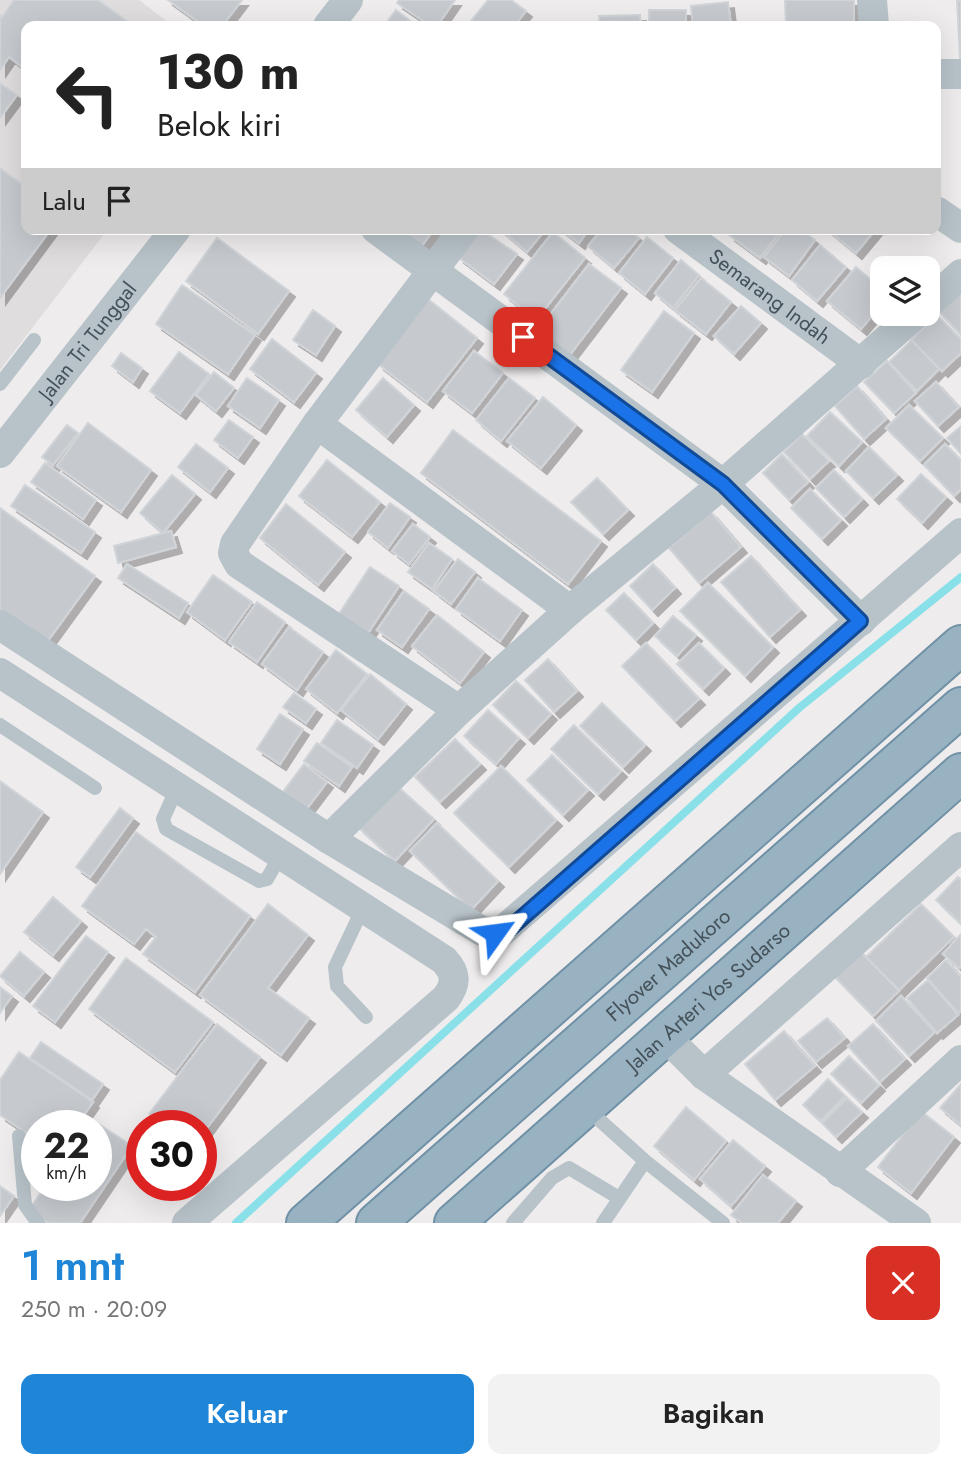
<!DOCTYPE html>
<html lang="id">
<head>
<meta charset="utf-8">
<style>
  :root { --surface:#fff; --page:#f2f2f2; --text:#222; --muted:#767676; --accent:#1e85d7 }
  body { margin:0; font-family:Jost,sans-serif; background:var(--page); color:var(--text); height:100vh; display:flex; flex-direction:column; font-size:26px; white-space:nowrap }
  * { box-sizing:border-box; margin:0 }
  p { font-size:23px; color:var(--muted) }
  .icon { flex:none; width:38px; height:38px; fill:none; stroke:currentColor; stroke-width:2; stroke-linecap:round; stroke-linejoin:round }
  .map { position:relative; height:1223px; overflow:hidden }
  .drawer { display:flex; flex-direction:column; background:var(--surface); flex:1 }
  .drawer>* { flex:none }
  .top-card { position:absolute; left:21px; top:21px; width:920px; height:214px; border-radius:14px; box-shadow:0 7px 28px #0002; background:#fff; color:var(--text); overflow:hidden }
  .buttons { position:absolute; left:870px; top:256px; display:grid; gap:14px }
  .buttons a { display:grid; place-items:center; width:70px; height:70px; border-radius:14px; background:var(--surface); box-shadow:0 7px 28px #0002; font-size:35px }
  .speed { position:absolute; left:21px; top:1110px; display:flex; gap:14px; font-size:35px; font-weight:700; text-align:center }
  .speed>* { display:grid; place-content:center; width:91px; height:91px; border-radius:50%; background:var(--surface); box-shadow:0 7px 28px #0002; line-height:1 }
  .speed small { font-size:18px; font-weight:400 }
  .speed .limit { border:10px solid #d22; background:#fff; color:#111 }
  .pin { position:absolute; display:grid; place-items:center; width:60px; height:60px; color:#fff; margin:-30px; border-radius:14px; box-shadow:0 4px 10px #0006 }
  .me { position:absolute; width:77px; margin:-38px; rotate:59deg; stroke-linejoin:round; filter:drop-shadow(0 0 5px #0008) }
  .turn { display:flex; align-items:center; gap:24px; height:147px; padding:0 21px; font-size:32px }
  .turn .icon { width:91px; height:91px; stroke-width:2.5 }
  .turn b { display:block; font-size:49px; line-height:60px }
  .then { display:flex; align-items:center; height:66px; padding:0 21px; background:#0003; gap:14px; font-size:26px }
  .round { display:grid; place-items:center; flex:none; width:74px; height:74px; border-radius:14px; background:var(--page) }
  .headline { display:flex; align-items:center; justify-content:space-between; height:119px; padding:0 21px }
  h1 { font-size:42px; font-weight:600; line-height:52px; color:var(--accent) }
  .action { display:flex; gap:14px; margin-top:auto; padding:14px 21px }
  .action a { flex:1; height:80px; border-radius:14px; background:var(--accent); color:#fff; font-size:28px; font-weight:600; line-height:80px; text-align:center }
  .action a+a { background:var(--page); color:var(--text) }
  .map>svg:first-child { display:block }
  .education { fill:#e0ddde }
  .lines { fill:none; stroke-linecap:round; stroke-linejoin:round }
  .stream { stroke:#89e0e8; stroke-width:8 }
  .building { fill:#c6cacf; stroke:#d0d4d8; stroke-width:2; filter:url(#shadow) }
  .trunk-casing { stroke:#7091a6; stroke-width:42 }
  .service { stroke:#b8c3c9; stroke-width:14 }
  .minor { stroke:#b8c3c9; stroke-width:30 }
  .trunk { stroke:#98b2c2; stroke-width:38 }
  .route-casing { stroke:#114b97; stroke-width:18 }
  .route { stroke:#1a73e8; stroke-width:12 }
  .labels { text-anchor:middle; stroke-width:7; stroke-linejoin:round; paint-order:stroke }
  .street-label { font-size:21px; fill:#455259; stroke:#fff }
</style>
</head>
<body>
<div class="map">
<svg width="961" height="1223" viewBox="0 0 961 1223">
  <defs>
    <filter id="shadow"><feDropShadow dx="6" dy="6" stdDeviation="0" flood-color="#0004"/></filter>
  </defs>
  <rect width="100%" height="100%" fill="#efeced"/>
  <path class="education" d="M0,0H139L173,26H26V229H108L0,370Z"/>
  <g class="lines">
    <path class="stream" d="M236,1223L799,708L961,577"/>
  </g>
  <path class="building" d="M14,0H98L134,26H26V70L9,57L0,70V15L2,17Z
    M168,0H242L222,26H204Z
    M399,0H455L437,26H431L397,3Z
    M488,0H511L526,11L514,26H467Z
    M785,0H854V26H786Z
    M957,1H961V58H960Z
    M728,2L731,26H693L691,6Z
    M396,10L417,26H384Z
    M649,10H686V26H649Z
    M640,15L641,26H600L599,16Z
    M0,83L17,95L0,118Z
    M0,168L26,187V229H51L0,298Z
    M398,229H434L421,247Z
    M480,229L517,254L494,284L458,257Z
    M500,229H546L527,252Z
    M561,229H589L579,243Z
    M602,229H629L639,238L614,268L588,246Z
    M733,229H782L760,258L729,235Z
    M786,229H800L815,240L789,276L764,257Z
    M827,229H876L856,253Z
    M553,232L585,258L536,320L504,294Z
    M647,237L673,258L645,294L619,273Z
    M217,238L289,291L258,334L186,281Z
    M820,245L846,267L817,301L792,280Z
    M681,260L699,275L673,308L655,293Z
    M589,264L621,288L568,357L536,333Z
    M856,267L882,289V304L861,329L827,301Z
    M701,278L731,302L706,334L675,310Z
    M182,285L255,335L228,374L156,324Z
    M961,291V335L939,312Z
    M428,299L477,338L427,402L378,364Z
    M741,306L761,323L734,354L714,336Z
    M313,310L335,326L316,355L293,340Z
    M664,311L694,333L652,392L621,370Z
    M937,315L961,339V353L942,371L911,340Z
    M272,339L316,373L294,402L250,369Z
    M912,340L939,369L917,391L889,362Z
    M474,351L503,373L472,413L443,391Z
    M179,352L209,374L180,413L150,391Z
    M121,353L142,368L133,382L112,366Z
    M887,361L916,393L894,413L864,382Z
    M214,372L234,388L216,411L196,395Z
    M247,378L279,400L260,428L228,406Z
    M383,378L414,405L387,437L356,410Z
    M509,378L535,398L501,441L476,420Z
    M936,382L959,407L938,426L915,401Z
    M857,386L886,419L864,439L835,406Z
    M543,397L576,425L541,468L507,441Z
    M909,405L943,438L920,461L886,428Z
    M830,412L862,442L839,466L807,436Z
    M229,420L253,437L238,458L214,440Z
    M88,423L151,470L121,512L57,466Z
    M67,425L78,433L53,465L42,457Z
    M961,426V454L947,438Z
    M453,430L601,541L568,584L421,473Z
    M802,434L829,461L810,479L784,452Z
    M196,444L228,468L210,492L178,467Z
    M945,444L961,460V489L954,496L924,465Z
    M869,447L897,475L873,498L846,471Z
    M782,454L808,482L789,500L763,473Z
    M327,460L380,502L352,537L299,496Z
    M45,463L96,500L83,519L31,482Z
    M834,470L862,499L844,517L816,488Z
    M921,474L946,497L922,523L897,499Z
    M172,475L195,494L163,533L140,513Z
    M597,478L628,510L603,534L571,502Z
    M25,485L95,532L81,553L11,506Z
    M810,489L841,520L822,539L791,508Z
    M390,503L410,517L388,548L368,532Z
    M286,504L345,552L318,585L260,538Z
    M0,508L95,576L44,646L0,614Z
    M711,512L741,547L699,583L669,548Z
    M413,524L430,537L409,564L392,551Z
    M171,531L176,547L118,563L114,546Z
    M429,543L452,559L432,589L408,572Z
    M751,556L800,610L770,637L721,582Z
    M458,559L475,572L451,604L434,591Z
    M127,564L188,603L179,618L118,578Z
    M653,564L675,588L652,610L630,586Z
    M370,567L399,586L368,633L339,614Z
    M213,575L252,602L225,640L187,612Z
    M478,578L522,610L500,641L456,609Z
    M708,583L773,647L745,676L680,611Z
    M404,591L429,609L402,647L377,630Z
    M624,593L653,623L636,640L606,610Z
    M257,602L285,622L257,662L229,642Z
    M437,615L484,652L460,683L412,646Z
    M673,616L696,635L677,656L655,636Z
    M289,627L323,652L297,690L262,664Z
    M646,643L699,699L675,721L622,666Z
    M699,643L724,668L703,689L677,664Z
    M336,650L367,674L337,713L306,689Z
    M548,659L577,691L554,712L525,680Z
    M370,674L406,704L378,739L341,710Z
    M516,681L551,714L528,738L493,705Z
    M294,693L316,709L306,723L283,707Z
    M602,703L645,745L623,767L580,726Z
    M488,710L519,738L496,764L464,736Z
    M280,714L303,729L280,764L257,749Z
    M337,720L373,745L357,768L321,743Z
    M574,725L621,771L598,794L551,749Z
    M455,739L480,764L440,802L415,777Z
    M317,743L352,767L339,786L304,761Z
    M552,755L588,790L563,815L527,780Z
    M304,764L327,782L305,811L282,793Z
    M501,766L556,820L509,867L454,813Z
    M0,781L43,812L0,874Z
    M396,785L434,819L395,861L358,827Z
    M120,808L133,818L90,877L76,867Z
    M437,823L498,881L471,910L410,851Z
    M136,832L250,916L195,992L143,954L156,937L146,929L134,944L82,906Z
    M958,877L961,880V924L936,900Z
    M53,897L81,921L53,955L24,932Z
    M268,904L308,935L268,988L309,1018L281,1055L200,995Z
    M921,904L954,937L899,990L866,957Z
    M961,934V966L959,968L943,954Z
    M86,936L108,952L55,1022L33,1006Z
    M855,946L899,991L873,1016L829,971Z
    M20,952L44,972L24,996L0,976Z
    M126,958L213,1022L175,1072L89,1009Z
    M946,960L961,977V1011L958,1013L927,978Z
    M928,980L958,1015L937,1033L907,998Z
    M0,987L12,996L0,1013Z
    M901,996L935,1032L909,1056L876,1021Z
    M827,1018L845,1038L816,1062L798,1041Z
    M217,1024L260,1057L201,1136V1125H163L149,1114Z
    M873,1024L905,1059L880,1082L848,1046Z
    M784,1031L815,1066L775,1100L745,1064Z
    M41,1042L103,1084L92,1100L30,1058Z
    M19,1052L93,1102L77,1125H37V1140L0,1115V1080Z
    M849,1056L879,1085L861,1103L831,1074Z
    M828,1079L845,1096L821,1121L803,1105Z
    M961,1084V1125L940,1108Z
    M847,1098L862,1112L836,1137L822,1123Z
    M686,1107L726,1141L694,1180L654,1146Z
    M921,1111L954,1137L911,1193L878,1167Z
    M91,1119L132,1146L80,1223H48L29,1210L46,1185H96V1125H87Z
    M733,1140L765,1166L731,1206L700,1179Z
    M763,1175L796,1201L778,1223H742L731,1215Z
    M0,1186L14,1196L0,1216Z"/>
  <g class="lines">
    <defs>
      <g id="trunk">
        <path d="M306,1223L961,645"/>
        <path id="s3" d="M376,1223L961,707"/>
        <path id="s4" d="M454,1223L961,773"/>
      </g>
    </defs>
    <use href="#trunk" class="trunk-casing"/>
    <path class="service" d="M0,384L34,340
      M0,725L95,788
      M177,788L163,819L166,829L259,881L267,879L280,856
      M363,908L335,967L337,986L366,1017
      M585,1107L645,1161L723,1223
      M19,1136L25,1205L38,1223
      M513,1223L552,1178L569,1168L619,1198
      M603,1223L645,1161"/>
    <g class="minor">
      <path d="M872,0L874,26"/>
      <path d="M328,26L348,0"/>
      <path d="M936,74H961"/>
      <path d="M936,211L961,228"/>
      <path d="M376,229L723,484L861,621"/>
      <path id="s1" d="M678,229L861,364"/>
      <path d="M928,304L961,274"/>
      <path d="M317,424L570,610"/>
      <path id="s2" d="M0,453L176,229"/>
      <path d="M0,625L329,839L482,931L500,933L961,533"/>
      <path d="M0,673L444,960C456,973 457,983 446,998L187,1223"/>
      <path d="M459,710L239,564L233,553L235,544L317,424L464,229"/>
      <path d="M329,839L459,710L570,610L723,484L917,313"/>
      <path d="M665,1036L704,1075L916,1223"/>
      <path d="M704,1075L961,847"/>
      <path d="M840,1172L961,1060"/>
    </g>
    <use href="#trunk" class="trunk"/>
  </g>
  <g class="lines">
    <defs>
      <path id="route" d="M495,933L508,930L860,621L723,484L523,337"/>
    </defs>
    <use href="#route" class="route-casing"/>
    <use href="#route" class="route"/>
  </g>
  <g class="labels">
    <g class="street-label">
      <text dy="7" stroke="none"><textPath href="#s1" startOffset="114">Semarang Indah</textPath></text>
      <text dy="7" stroke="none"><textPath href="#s2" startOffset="142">Jalan Tri Tunggal</textPath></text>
      <text dy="7" stroke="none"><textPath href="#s3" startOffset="390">Flyover Madukoro</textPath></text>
      <text dy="7" stroke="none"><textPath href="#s4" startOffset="340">Jalan Arteri Yos Sudarso</textPath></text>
    </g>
  </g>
</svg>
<div class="buttons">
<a><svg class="icon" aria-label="layers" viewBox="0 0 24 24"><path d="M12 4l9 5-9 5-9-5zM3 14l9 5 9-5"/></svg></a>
</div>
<div class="speed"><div>22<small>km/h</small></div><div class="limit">30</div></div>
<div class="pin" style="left:523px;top:337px;background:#d93025"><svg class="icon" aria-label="arrive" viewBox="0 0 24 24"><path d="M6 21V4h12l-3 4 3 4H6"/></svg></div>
<svg class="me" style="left:495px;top:933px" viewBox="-20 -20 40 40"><path d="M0-17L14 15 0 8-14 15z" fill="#1a73e8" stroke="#fff" stroke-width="4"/></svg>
<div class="top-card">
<div class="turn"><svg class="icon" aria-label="left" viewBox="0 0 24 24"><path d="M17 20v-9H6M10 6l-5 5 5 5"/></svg><div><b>130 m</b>Belok kiri</div></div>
<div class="then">Lalu<svg class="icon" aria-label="arrive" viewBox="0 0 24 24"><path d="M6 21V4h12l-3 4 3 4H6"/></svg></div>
</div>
</div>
<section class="drawer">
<div class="headline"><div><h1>1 mnt</h1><p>250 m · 20:09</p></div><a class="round" style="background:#d93025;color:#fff"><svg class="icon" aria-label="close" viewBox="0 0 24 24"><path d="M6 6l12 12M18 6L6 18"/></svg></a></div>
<div class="action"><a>Keluar</a><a>Bagikan</a></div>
</section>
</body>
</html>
